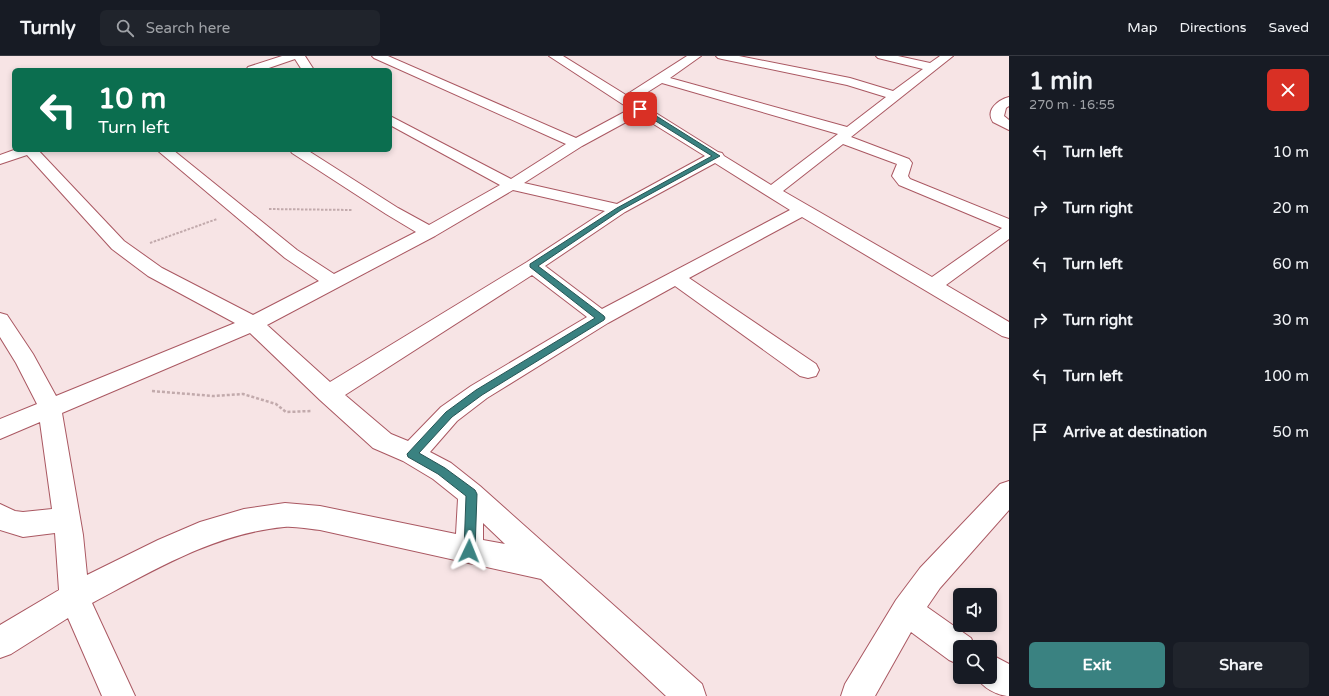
<!DOCTYPE html>
<html lang="en">
<head>
<meta charset="utf-8">
<style>
  :root { --surface:#171b24; --page:#20242c; --text:#f1f3f6; --muted:#9ea1a6; --line:#363941; --accent:#3a8281 }
  body { margin:0; font-family:"Varela Round",sans-serif; background:var(--page); color:var(--text); height:100vh; display:flex; flex-direction:column; font-size:15px; white-space:nowrap }
  * { box-sizing:border-box; margin:0 }
  p { font-size:13px; color:var(--muted) }
  .icon { flex:none; width:22px; height:22px; fill:none; stroke:currentColor; stroke-width:2; stroke-linecap:round; stroke-linejoin:round }
  .map { position:relative; flex:1; overflow:hidden }
  .panel { display:flex; flex-direction:column; background:var(--surface); width:320px }
  .panel>* { flex:none }
  .top-card { position:absolute; left:12px; top:12px; width:380px; height:84px; border-radius:6px; box-shadow:0 2px 6px #0003; background:#0b6e4f; color:#fff; overflow:hidden }
  .fabs { position:absolute; left:953px; top:532px; display:grid; gap:8px }
  .fabs a { display:grid; place-items:center; width:44px; height:44px; border-radius:6px; background:var(--surface); box-shadow:0 2px 6px #0003; font-size:20px }
  .pin { position:absolute; display:grid; place-items:center; width:34px; height:34px; color:#fff; margin:-17px; border-radius:8px; box-shadow:0 2px 6px #0006 }
  .me { position:absolute; width:44px; margin:-22px; rotate:2deg; stroke-linejoin:round; filter:drop-shadow(0 0 3px #0008) }
  .turn { display:flex; align-items:center; gap:14px; height:84px; padding:0 20px; font-size:18px }
  .turn .icon { width:52px; height:52px; stroke-width:2.5 }
  .turn b { display:block; font-size:28px; line-height:34px }
  .round { display:grid; place-items:center; flex:none; width:42px; height:42px; border-radius:6px; background:var(--page) }
  .overview { display:flex; align-items:center; justify-content:space-between; height:68px; padding:0 20px }
  h1 { font-size:24px; font-weight:800; line-height:30px }
  .primary-button { display:flex; gap:8px; margin-top:auto; padding:8px 20px }
  .primary-button a { flex:1; height:46px; border-radius:6px; background:var(--accent); color:#fff; font-size:16px; font-weight:800; line-height:46px; text-align:center }
  .primary-button a+a { background:var(--page); color:var(--text) }
  ul { padding:0; list-style:none }
  li { display:flex; align-items:center; gap:12px; height:56px; padding:0 20px }
  li div { flex:1 }
  li b { display:block; font-size:15px }
  li em { font-style:normal }
  header { display:flex; align-items:center; gap:24px; box-sizing:border-box; height:56px; padding:0 20px; background:var(--surface); border-bottom:1px solid var(--line) }
  header strong { font-size:19px }
  nav { display:flex; gap:22px; margin-inline-start:auto; font-size:14px }
  .search { width:280px; height:36px; background:var(--page); display:flex; align-items:center; gap:10px; box-sizing:border-box; padding:0 14px; border-radius:6px; color:var(--muted); font-size:15px }
  main { display:flex; flex:1; min-height:0 }
  .map>svg:first-child { display:block }
  .lines { fill:none; stroke-linecap:round; stroke-linejoin:round }
  .street-casing { stroke:#aa5862; stroke-width:2 }
  .path-far1 { stroke:#c2aaac; stroke-width:2; stroke-dasharray:2.5 1.5; stroke-linecap:butt }
  .path { stroke:#c2aaac; stroke-width:2.5; stroke-dasharray:3 2; stroke-linecap:butt }
  .street { fill:#fff; fill-rule:evenodd }
  .route { fill:#3a8281; stroke:#265454 }
</style>
</head>
<body>
<header>
<strong>Turnly</strong>
<div class="search"><svg class="icon" aria-label="search" viewBox="0 0 24 24"><circle cx="10" cy="10" r="6"/><path d="M15 15l6 6"/></svg>Search here</div>
<nav><a>Map</a><a>Directions</a><a>Saved</a></nav>
</header>
<main>
<div class="map">
<svg width="1009" height="640" viewBox="0 0 1009 640">
  <rect width="100%" height="100%" fill="#f7e4e5"/>
  <g class="lines">
    <defs>
      <path id="street" d="M282,0H305L314,14H302L295,3L263,14H246L248,11Z
        M372,0H388L576,82L630,53L549,0H563L626,39L687,0H701L670,22L847,71L886,41L847,29L722,3L718,2L716,0H739L850,22L893,35L923,13L878,2L876,0H898L930,7L940,0H953L851,81L909,103L912,107L908,120L910,123L1009,163V183L946,229L1009,266V282L1002,280L802,161L689,222L816,308L819,314L816,320L808,322L800,320L675,230L608,267L487,342L457,365L430,396L451,407L480,430L702,628L706,640H666L541,523L320,474C308,473 295,470 284,471C213,478 153,515 92,547L135,640H102L68,562L11,598L0,602V569L59,534L55,477L23,481L0,474V448L15,455L23,456L52,453L40,366L0,383V363L37,348L16,307L0,281V257L7,259L33,298L56,340L235,267L148,220L112,193L27,99L0,108V99L14,94H38L124,185L162,212L253,259L319,225L285,202L157,94H173L297,194L334,218L416,176L386,158L292,97L290,94H307L398,152L429,169L500,129L390,69V60L511,123L566,88L374,2ZM662,27L838,78L771,129L724,100L722,97L718,96L635,44ZM639,59L705,100L617,148L524,127L582,90ZM843,88L897,108L892,120L899,129L1002,172L932,221L783,135ZM715,107L790,154L602,253L545,210L625,156ZM513,134L605,155L527,206L330,326L267,269L435,180ZM532,219L587,261L471,330L441,351L408,385L391,378L345,339ZM250,277L320,344L373,392L403,405L433,423L458,443L456,478L320,450L285,447L244,453L200,466L158,484L87,519L83,479L62,357ZM483,467L505,488L483,484Z
        M1009,41V50L1006,52L1004,60L1009,64V74L993,66C985,54 998,44 1009,41Z
        M1009,425V454L940,532L927,551L971,582L975,591H960V609L949,604L911,576L875,640H841L845,628L896,544L920,512L1000,428Z
        M990,598L1009,608V640C998,640 981,631 977,621H990Z"/>
    </defs>
    <use href="#street" class="street-casing"/>
    <path class="path-far1" d="M269,153L352,154
      M150,187L217,163"/>
    <path class="path" d="M152,335L213,340L243,338L276,348L286,356L312,355"/>
    <use href="#street" class="street"/>
  </g>
  <path class="route" d="M638,51H642L720,100L621,154L538,210L604,260L605,262L604,264L482,339L452,361L419,397L445,412L475,434L477,438L475,495L473,499L469,501L465,499L464,495L466,440L438,418L408,401L407,398L446,356L476,334L595,262L530,211V208L617,152L712,100L638,54Z"/>
</svg>
<div class="fabs">
<a><svg class="icon" aria-label="sound" viewBox="0 0 24 24"><path d="M4 9h4l5-4v14l-5-4H4zM17 9q2 3 0 6"/></svg></a>
<a><svg class="icon" aria-label="search" viewBox="0 0 24 24"><circle cx="10" cy="10" r="6"/><path d="M15 15l6 6"/></svg></a>
</div>
<div class="pin" style="left:640px;top:53px;background:#d93025"><svg class="icon" aria-label="arrive" viewBox="0 0 24 24"><path d="M6 21V4h12l-3 4 3 4H6"/></svg></div>
<svg class="me" style="left:469px;top:495px" viewBox="-20 -20 40 40"><path d="M0-17L14 15 0 8-14 15z" fill="#3a8281" stroke="#fff" stroke-width="4"/></svg>
<div class="top-card">
<div class="turn"><svg class="icon" aria-label="left" viewBox="0 0 24 24"><path d="M17 20v-9H6M10 6l-5 5 5 5"/></svg><div><b>10 m</b>Turn left</div></div>
</div>
</div>
<section class="panel">
<div class="overview"><div><h1>1 min</h1><p>270 m · 16:55</p></div><a class="round" style="background:#d93025;color:#fff"><svg class="icon" aria-label="close" viewBox="0 0 24 24"><path d="M6 6l12 12M18 6L6 18"/></svg></a></div>
<ul>
<li><svg class="icon" aria-label="left" viewBox="0 0 24 24"><path d="M17 20v-9H6M10 6l-5 5 5 5"/></svg><div><b>Turn left</b></div><em>10 m</em></li>
<li><svg class="icon" aria-label="right" viewBox="0 0 24 24"><path d="M7 20v-9h11M14 6l5 5-5 5"/></svg><div><b>Turn right</b></div><em>20 m</em></li>
<li><svg class="icon" aria-label="left" viewBox="0 0 24 24"><path d="M17 20v-9H6M10 6l-5 5 5 5"/></svg><div><b>Turn left</b></div><em>60 m</em></li>
<li><svg class="icon" aria-label="right" viewBox="0 0 24 24"><path d="M7 20v-9h11M14 6l5 5-5 5"/></svg><div><b>Turn right</b></div><em>30 m</em></li>
<li><svg class="icon" aria-label="left" viewBox="0 0 24 24"><path d="M17 20v-9H6M10 6l-5 5 5 5"/></svg><div><b>Turn left</b></div><em>100 m</em></li>
<li><svg class="icon" aria-label="arrive" viewBox="0 0 24 24"><path d="M6 21V4h12l-3 4 3 4H6"/></svg><div><b>Arrive at destination</b></div><em>50 m</em></li>
</ul>
<div class="primary-button"><a>Exit</a><a>Share</a></div>
</section>
</main>
</body>
</html>
